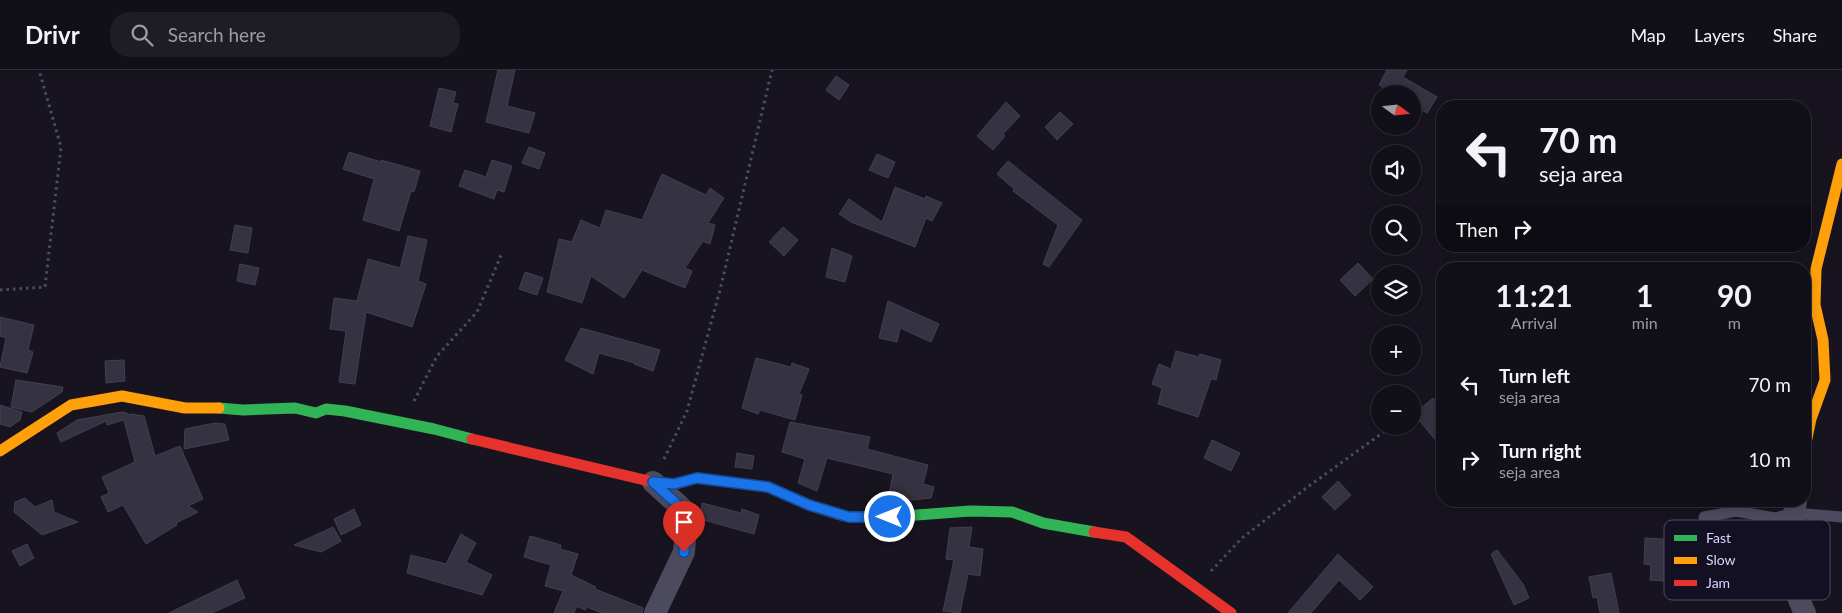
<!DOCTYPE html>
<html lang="en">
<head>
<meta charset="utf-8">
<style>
  :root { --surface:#110f17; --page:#1e1d24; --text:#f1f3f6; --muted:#9c9ca1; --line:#302f36 }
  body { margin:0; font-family:Lato,sans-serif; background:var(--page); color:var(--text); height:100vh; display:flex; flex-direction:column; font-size:19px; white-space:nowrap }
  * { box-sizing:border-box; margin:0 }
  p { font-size:16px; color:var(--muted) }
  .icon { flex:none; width:28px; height:28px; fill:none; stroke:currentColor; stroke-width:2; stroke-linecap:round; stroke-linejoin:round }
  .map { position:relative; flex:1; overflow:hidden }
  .drawer { position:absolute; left:1436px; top:192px; width:375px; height:245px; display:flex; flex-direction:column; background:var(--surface); border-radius:20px; box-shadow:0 2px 8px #0003,0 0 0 1px var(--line) }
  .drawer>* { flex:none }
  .top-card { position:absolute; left:1436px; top:30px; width:375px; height:152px; border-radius:20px; box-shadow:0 2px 8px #0003,0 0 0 1px var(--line); background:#110f17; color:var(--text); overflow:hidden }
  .needle { width:32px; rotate:105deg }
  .controls { position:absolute; left:1371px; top:15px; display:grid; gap:10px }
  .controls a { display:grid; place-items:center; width:50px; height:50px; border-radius:50%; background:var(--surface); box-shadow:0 2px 8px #0003,0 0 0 1px var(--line); font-size:25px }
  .pin { position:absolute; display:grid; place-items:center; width:42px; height:42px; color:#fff; margin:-51px -21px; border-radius:50% 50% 50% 0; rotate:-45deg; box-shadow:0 0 5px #0007 }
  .pin .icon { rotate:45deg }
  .me { position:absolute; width:55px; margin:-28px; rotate:270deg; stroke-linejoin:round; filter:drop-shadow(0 0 4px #0008) }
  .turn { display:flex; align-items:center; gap:18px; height:105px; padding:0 20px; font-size:22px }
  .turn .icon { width:65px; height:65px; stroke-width:2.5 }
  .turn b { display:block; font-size:35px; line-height:42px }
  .then { display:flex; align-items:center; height:48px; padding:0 20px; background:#0003; gap:10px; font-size:19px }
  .eta { display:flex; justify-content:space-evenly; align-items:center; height:85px; text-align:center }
  .eta b { font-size:30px; font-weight:700; line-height:35px }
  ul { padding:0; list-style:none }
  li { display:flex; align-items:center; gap:15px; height:75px; padding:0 20px }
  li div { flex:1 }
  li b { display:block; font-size:19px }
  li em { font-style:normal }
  header { display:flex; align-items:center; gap:30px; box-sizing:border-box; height:70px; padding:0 25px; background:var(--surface); border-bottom:1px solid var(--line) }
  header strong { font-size:24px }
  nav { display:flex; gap:28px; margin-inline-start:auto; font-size:18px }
  .search { width:350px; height:45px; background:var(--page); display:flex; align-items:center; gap:12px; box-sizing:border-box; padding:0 18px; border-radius:20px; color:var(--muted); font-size:19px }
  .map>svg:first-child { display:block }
  .building { fill:#353241; stroke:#433f52 }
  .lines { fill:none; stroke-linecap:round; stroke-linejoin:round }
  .path { stroke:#47515e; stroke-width:3; stroke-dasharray:2.5 4; stroke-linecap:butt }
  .lane { stroke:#4c4a5f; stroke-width:11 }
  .street { stroke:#4c4a5f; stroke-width:22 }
  .fast { stroke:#30b455; stroke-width:11 }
  .slow { stroke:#ff9f0a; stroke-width:11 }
  .jam { stroke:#e5322d; stroke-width:11 }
  .route-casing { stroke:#114b97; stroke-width:12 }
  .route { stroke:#1a73e8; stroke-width:9 }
  .key { fill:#141023; stroke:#504b64; stroke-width:1 }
  .key-label { font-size:14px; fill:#dbd5fc }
</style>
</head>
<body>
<header>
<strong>Drivr</strong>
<div class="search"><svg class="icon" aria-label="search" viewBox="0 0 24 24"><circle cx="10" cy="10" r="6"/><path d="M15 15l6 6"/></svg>Search here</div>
<nav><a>Map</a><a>Layers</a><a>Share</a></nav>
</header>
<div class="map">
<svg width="1842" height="543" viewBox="0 0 1842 543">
  <rect width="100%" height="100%" fill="#17141f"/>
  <path class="building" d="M498,0H515L507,36L535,43L529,63L486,52Z
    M1387,0H1407L1403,7L1437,27L1427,43L1412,35V24H1394L1379,15Z
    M836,6L849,15L839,30L826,20Z
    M439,18L456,22L453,33L458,34L451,62L430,56Z
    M1006,32L1020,46L1003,64L1005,66L993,80L977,66Z
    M1060,42L1073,54L1057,70L1045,57Z
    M529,77L545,83L539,99L522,93Z
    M349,82L381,92V90L420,101L414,122L411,121L399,161L363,150L374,109L343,99Z
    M877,84L895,92L888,108L869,100Z
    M492,90L512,96L504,122L497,120L494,129L459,116L465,100L486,107Z
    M1008,91L1082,150L1049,197L1043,194L1058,155L1013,121L1014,119L997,104Z
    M662,104L706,125L710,118L724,128L708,153L715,155L710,174L703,171L685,198L692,201L685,218L642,200L624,228L591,206L582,233L547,222L559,169L572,172L581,150L600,158L606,140L642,150Z
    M895,117L925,129L926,126L942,133L932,151L926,148L915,177L851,152L839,144L849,129L882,152Z
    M235,155L252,158L248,183L230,180Z
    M783,157L798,170L784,186L769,172Z
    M408,166L427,170L418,211L426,214L412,257L366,242L355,314L339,312L346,261L330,259L334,228L357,231L368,189L400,198Z
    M832,178L852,186L845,212L826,207Z
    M1358,193L1373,209L1355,226L1340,210Z
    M240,194L259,198L255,215L237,211Z
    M525,202L543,208L537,225L519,219Z
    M888,231L939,254L931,272L900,258L897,272L879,268Z
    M0,247L34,255L28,280L33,282L27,303L0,297L6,268L0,266Z
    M581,258L660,280L653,301L634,294L635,293L599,283L593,304L565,290Z
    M1176,281L1199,287L1200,284L1221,290L1216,310L1211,309L1198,347L1158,334L1162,318L1152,314L1159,294L1171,299Z
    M756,288L791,297L792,293L809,299L799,324L802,325L795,350L760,340L758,344L742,338Z
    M124,290L125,311L106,313L105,291Z
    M16,310L63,317L62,322L32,342L11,337Z
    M1433,328L1442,339V378L1414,344Z
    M0,335L22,342L20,350L10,357L0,354Z
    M122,342L127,343V345L131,344L144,346L155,386L180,376L203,429L188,436L198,442L176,453L177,455L146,474L123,435L108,442L101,427L109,423L102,407L135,392L124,350L107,355L106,351L61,372L57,363L77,350Z
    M790,352L870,367L867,379L928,395L923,414L934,417L931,428L911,430L889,424L893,404L827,388L817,421L798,413L805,389L782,382Z
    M215,353L225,354L229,370L184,379L185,359Z
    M1212,370L1240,383L1231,401L1204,388Z
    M737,383L754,386L752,399L735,397Z
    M1338,411L1351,425L1335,440L1322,427Z
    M25,428L35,437L52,430L54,442L78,452L42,465L14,442L15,432Z
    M702,433L741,443L742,439L759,445L754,464L700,449Z
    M354,439L361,455L341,465L334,449Z
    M333,457L341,471L321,482L294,475Z
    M972,457L969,477L983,479L980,506L968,504L960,543L943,541L954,490L946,489L950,458Z
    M1683,460L1700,461L1698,481L1744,486L1742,503L1718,501L1717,515L1650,510L1651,495L1644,494L1645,468L1682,470Z
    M461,464L476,473L466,492L492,505L482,525L407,503L411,485L446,494Z
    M530,466L561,475L560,479L578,484L571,505L596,517L595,519L643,538L642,543H602L587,537L585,540L577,536L574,543H554L563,521L545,516L551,495L524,487Z
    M27,474L34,488L20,496L12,481Z
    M1497,480L1523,514L1529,528L1514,535L1491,484Z
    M1338,484L1373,517L1360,530L1339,510L1311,543H1288Z
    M1611,503L1619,543H1600L1597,527L1593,528L1589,507Z
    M237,510L245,528L212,543H169Z"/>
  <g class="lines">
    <path class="path" d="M0,220L45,217L61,77L39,0
      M414,331L437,286L477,242L502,183
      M664,389L687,341L720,220L772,0
      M1211,501L1242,468L1309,416L1392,356"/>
    <path class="lane" d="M1704,447L1736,441L1775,448L1794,443L1842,447"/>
    <path class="street" d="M653,412L687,443L684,482L655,543
      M1796,431C1790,468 1787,510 1805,543"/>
    <path class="fast" d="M219,338L243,340L295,338L316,343L326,339L345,341L434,359L472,369
      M837,444L849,447H890L970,441L1012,442L1043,453L1094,462"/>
    <path class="slow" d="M1805,378L1811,349L1825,310L1823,270L1815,235L1816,199L1842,94
      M0,381L71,335L122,326L185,338H219"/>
    <path class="jam" d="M472,369L653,412L675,414L697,408L768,417L809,435L837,444
      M1094,462L1126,467L1231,543"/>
  </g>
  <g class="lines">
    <defs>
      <path id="route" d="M684,482L687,443L653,412L674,414L697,408L768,417L809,435L849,447H890"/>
    </defs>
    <use href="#route" class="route-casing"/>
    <use href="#route" class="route"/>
  </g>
  <rect x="1664" y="450" width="166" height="80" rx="8" class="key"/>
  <rect x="1674" y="465" width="23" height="6" fill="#30b455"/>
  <rect x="1674" y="487" width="23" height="7" fill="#ff9f0a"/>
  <rect x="1674" y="510" width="23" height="6" fill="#e5322d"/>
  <g class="key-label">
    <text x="1706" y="473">Fast</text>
    <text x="1706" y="495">Slow</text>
    <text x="1706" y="518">Jam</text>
  </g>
</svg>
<div class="controls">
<a><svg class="needle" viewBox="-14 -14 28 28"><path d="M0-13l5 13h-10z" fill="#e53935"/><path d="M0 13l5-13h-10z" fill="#9c9ca1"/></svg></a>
<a><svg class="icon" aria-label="sound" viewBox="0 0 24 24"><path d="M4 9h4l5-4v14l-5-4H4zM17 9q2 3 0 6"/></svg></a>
<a><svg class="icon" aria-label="search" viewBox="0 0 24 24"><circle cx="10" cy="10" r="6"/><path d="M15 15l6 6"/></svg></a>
<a><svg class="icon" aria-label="layers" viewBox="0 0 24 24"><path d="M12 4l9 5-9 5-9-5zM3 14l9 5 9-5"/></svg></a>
<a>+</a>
<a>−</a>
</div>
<div class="pin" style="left:684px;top:482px;background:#d93025"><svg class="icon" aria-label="arrive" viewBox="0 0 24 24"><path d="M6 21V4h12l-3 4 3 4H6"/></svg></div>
<svg class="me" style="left:890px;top:447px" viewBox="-20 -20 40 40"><circle r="17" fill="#1a73e8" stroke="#fff" stroke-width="3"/><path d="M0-11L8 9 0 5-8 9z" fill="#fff"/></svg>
<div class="top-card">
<div class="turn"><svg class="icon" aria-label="left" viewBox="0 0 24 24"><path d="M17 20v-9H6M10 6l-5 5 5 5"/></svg><div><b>70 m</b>seja area</div></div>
<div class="then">Then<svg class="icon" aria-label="right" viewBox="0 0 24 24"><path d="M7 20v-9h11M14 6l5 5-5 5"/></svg></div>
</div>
<section class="drawer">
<div class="eta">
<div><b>11:21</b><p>Arrival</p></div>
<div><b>1</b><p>min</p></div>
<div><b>90</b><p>m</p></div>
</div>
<ul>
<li><svg class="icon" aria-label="left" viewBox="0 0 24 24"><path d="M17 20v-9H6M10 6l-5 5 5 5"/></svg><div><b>Turn left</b><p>seja area</p></div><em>70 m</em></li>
<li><svg class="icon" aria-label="right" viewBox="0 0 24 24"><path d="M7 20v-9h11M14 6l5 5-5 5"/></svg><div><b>Turn right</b><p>seja area</p></div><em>10 m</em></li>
</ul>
</section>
</div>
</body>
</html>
